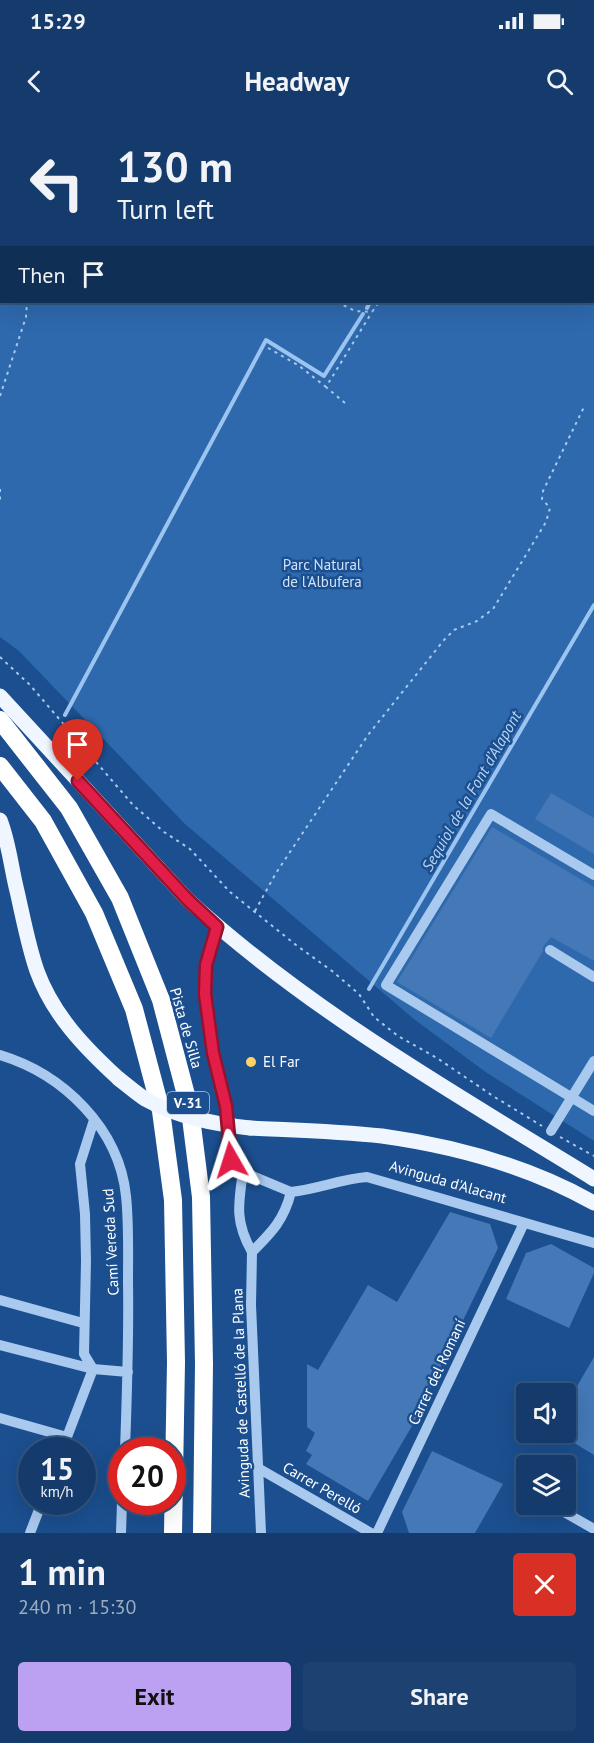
<!DOCTYPE html>
<html lang="en">
<head>
<meta charset="utf-8">
<style>
  :root { --surface:#143b6b; --page:#1d4271; --text:#f1f3f6; --muted:#9dadc1; --line:#33557e; --accent:#bca0f2 }
  body { margin:0; font-family:"PT Sans",sans-serif; background:var(--page); color:var(--text); height:100vh; display:flex; flex-direction:column; font-size:22px; white-space:nowrap }
  * { box-sizing:border-box; margin:0 }
  p { font-size:20px; color:var(--muted) }
  .icon { flex:none; width:33px; height:33px; fill:none; stroke:currentColor; stroke-width:2; stroke-linecap:round; stroke-linejoin:round }
  .map { position:relative; height:1413px; overflow:hidden }
  .details { display:flex; flex-direction:column; background:var(--surface); flex:1 }
  .details>* { flex:none }
  .hud { position:absolute; left:0px; top:0px; width:594px; height:183px; box-shadow:0 6px 24px #0002,0 0 0 2px var(--line); background:#143b6b; color:var(--text); overflow:hidden }
  .fabs { position:absolute; left:516px; top:1263px; display:grid; gap:12px }
  .fabs a { display:grid; place-items:center; width:60px; height:60px; border-radius:6px; background:var(--surface); box-shadow:0 6px 24px #0002,0 0 0 2px var(--line); font-size:30px }
  .speed { position:absolute; left:18px; top:1317px; display:flex; gap:12px; font-size:30px; font-weight:700; text-align:center }
  .speed>* { display:grid; place-content:center; width:78px; height:78px; border-radius:50%; background:var(--surface); box-shadow:0 6px 24px #0002,0 0 0 2px var(--line); line-height:1 }
  .speed small { font-size:15px; font-weight:400 }
  .speed .limit { border:9px solid #d22; background:#fff; color:#111 }
  .pin { position:absolute; display:grid; place-items:center; width:51px; height:51px; color:#fff; margin:-62px -26px; border-radius:50% 50% 50% 0; rotate:-45deg; box-shadow:0 0 6px #0007 }
  .pin .icon { rotate:45deg }
  .me { position:absolute; width:66px; margin:-33px; rotate:354deg; stroke-linejoin:round; filter:drop-shadow(0 0 4px #0008) }
  .turn { display:flex; align-items:center; gap:21px; height:126px; padding:0 18px; font-size:27px }
  .turn .icon { width:78px; height:78px; stroke-width:2.5 }
  .turn b { display:block; font-size:42px; line-height:51px }
  .then { display:flex; align-items:center; height:57px; padding:0 18px; background:#0003; gap:12px; font-size:22px }
  .round { display:grid; place-items:center; flex:none; width:63px; height:63px; border-radius:6px; background:var(--page) }
  .head { display:flex; align-items:center; justify-content:space-between; height:102px; padding:0 18px }
  h1 { font-size:36px; font-weight:700; line-height:45px }
  .button { display:flex; gap:12px; margin-top:auto; padding:12px 18px }
  .button a { flex:1; height:69px; border-radius:6px; background:var(--accent); color:#111; font-size:24px; font-weight:700; line-height:69px; text-align:center }
  .button a+a { background:var(--page); color:var(--text) }
  .status { display:flex; justify-content:space-between; align-items:center; height:42px; padding:0 30px; background:var(--surface); direction:ltr }
  .status svg { height:16px; fill:currentColor }
  header { display:flex; justify-content:space-between; align-items:center; height:78px; padding:0 18px; background:var(--surface); font-size:27px; font-weight:700 }
  .map>svg:first-child { display:block }
  .green { fill:#2e69ad; fill-rule:evenodd }
  .lines { fill:none; stroke-linecap:round; stroke-linejoin:round }
  .stream { stroke:#9cc4f0; stroke-width:4 }
  .building { fill:#4478b7 }
  .path { stroke:#a9c9ee; stroke-width:2; stroke-dasharray:3 4.5; stroke-linecap:butt }
  .minor { stroke:#a9c9ee; stroke-width:10 }
  .major { stroke:#f0f6ff; stroke-width:15 }
  .highway { stroke:#fff; stroke-width:18 }
  .major-bridge { stroke:#f0f6ff; stroke-width:15 }
  .route-casing { stroke:#92132f; stroke-width:15 }
  .route { stroke:#e11d48; stroke-width:10 }
  .poi-dot { fill:#ffd166; stroke:#1b4f8f; stroke-width:2 }
  .labels { text-anchor:middle; stroke-width:5; stroke-linejoin:round; paint-order:stroke }
  .shield { fill:#1b4f8f; stroke:#bbcadd; stroke-width:1.5 }
  .shield-label { font-size:14px; font-weight:bold; fill:#fff }
  .park-label { font-size:15px; fill:#cfe3fa; stroke:#1b4f8f }
  .street-label { font-size:15px; fill:#fff; stroke:#1b4f8f }
  .poi-label { font-size:15px; fill:#fff; stroke:#1b4f8f; text-anchor:start }
  .water-label { font-size:16px; font-style:italic; fill:#b5d3f5; stroke:#1b4f8f }
</style>
</head>
<body>
<div class="status"><b>15:29</b><svg viewBox="0 0 49 12"><path d="M0 12V9h3v3zM5 12V6h3v6zM10 12V3h3v9zM15 12V0h3v12zM26 1h20v11H26zM47 4h2v5h-2z"/></svg></div>
<header><svg class="icon" aria-label="back" viewBox="0 0 24 24"><path d="M15 5l-7 7 7 7"/></svg>Headway<svg class="icon" aria-label="search" viewBox="0 0 24 24"><circle cx="10" cy="10" r="6"/><path d="M15 15l6 6"/></svg></header>
<div class="map">
<svg width="594" height="1413" viewBox="0 0 594 1413">
  <rect width="100%" height="100%" fill="#1b4f8f"/>
  <path class="green" d="M0,0H594V1021L487,953L415,900L185,704L19,531L0,517ZM2,2H592V182H2Z"/>
  <g class="lines">
    <path class="stream" d="M480,2V0
      M367,188L370,182
      M65,595L266,220L324,256L363,194
      M369,869L594,485"/>
  </g>
  <path class="building" d="M551,673L594,698V734L535,699Z
    M492,707L594,767V841L551,817L543,827V831L491,918L397,862Z
    M450,1092L490,1104L498,1128L412,1306L368,1381L306,1344L312,1335L306,1331L315,1313L307,1307V1244L318,1250L368,1165L397,1182Z
    M551,1124L594,1148V1153L569,1208L506,1179L526,1133Z
    M594,1237V1335L566,1318V1285Z
    M432,1331L503,1364L475,1413H409L402,1392Z"/>
  <g class="lines">
    <path class="path" d="M83,2V0
      M363,2L364,0
      M488,2L489,0
      M0,163H2
      M337,182L355,191L372,192L379,182
      M268,228L298,245L326,267
      M0,276L26,197L27,182
      M345,283L326,267L372,192
      M0,369V384
      M0,537L30,565L133,685L164,712L190,729L230,772L296,825L332,851L359,874L374,897L398,916L437,938L493,976L542,1006
      M255,791L276,753L368,615L444,520L454,510L477,501L493,489L546,402L550,388L542,379L543,371L584,287
      M560,1017L594,1036"/>
    <path class="minor" d="M594,755L491,694L386,865L594,991
      M217,807L206,845L205,874L213,933L226,986L231,1040L243,1052L291,1072C284,1100 272,1112 252,1132C235,1102 238,1085 243,1052
      M550,830L594,857
      M0,935C63,954 119,1008 126,1076C129,1104 128,1134 128,1162C129,1219 127,1274 125,1330
      M551,1011L594,941
      M291,1072C318,1069 341,1059 367,1057L594,1123
      M252,1132L251,1185L261,1413
      M0,1180L83,1203
      M0,1225L93,1249
      M93,1249L84,1234L86,1141L85,1094L80,1044L94,1000
      M0,1298L67,1317
      M62,1330L93,1249L128,1252
      M258,1348L371,1413
      M550,1384L594,1409
      M30,1413L42,1382
      M121,1413L122,1382
      M377,1413L524,1103"/>
    <path class="major" d="M0,576L187,779C308,890 454,973 594,1059
      M0,700C9,723 11,747 17,771C23,797 28,825 37,851C53,895 85,928 119,959
      M250,1008C293,1010 338,1011 382,1016C454,1026 530,1047 594,1083"/>
    <path class="highway" d="M0,600L69,688L120,778L161,880L190,990L201,1077L204,1244L202,1413
      M0,646L43,701L94,793L134,889L161,991L173,1080L176,1242L173,1413"/>
    <path class="major-bridge" d="M119,959C128,966 136,973 145,979C177,997 214,1004 250,1008"/>
  </g>
  <g class="lines">
    <defs>
      <path id="route" d="M78,661L187,779L217,807L206,845L205,874L213,933L226,986L231,1040"/>
    </defs>
    <use href="#route" class="route-casing"/>
    <use href="#route" class="route"/>
  </g>
  <circle class="poi-dot" cx="251" cy="942" r="6"/>
  <g class="labels">
    <rect class="shield" x="167" y="972" width="42" height="22" rx="4.5"/>
    <g class="shield-label">
      <text x="188" y="988">V-31</text>
    </g>
    <g class="park-label">
      <text x="322" y="450">Parc Natural<tspan x="322" dy="17">de l'Albufera</tspan></text>
    </g>
    <g class="street-label">
      <text transform="translate(186 908) rotate(74)" y="5">Pista de Silla</text>
      <text transform="translate(448 1062) rotate(16)" y="5">Avinguda d'Alacant</text>
      <text transform="translate(111 1122) rotate(-93)" y="5">Camí Vereda Sud</text>
      <text transform="translate(437 1252) rotate(-65)" y="5">Carrer del Romaní</text>
      <text transform="translate(241 1273) rotate(-92)" y="5">Avinguda de Castelló de la Plana</text>
      <text transform="translate(322 1368) rotate(30)" y="5">Carrer Perelló</text>
    </g>
    <g class="poi-label">
      <text x="263" y="947">El Far</text>
    </g>
    <g class="water-label">
      <text transform="translate(471 671) rotate(-60)" y="6">Sequiol de la Font d’Alapont</text>
    </g>
  </g>
</svg>
<div class="fabs">
<a><svg class="icon" aria-label="sound" viewBox="0 0 24 24"><path d="M4 9h4l5-4v14l-5-4H4zM17 9q2 3 0 6"/></svg></a>
<a><svg class="icon" aria-label="layers" viewBox="0 0 24 24"><path d="M12 4l9 5-9 5-9-5zM3 14l9 5 9-5"/></svg></a>
</div>
<div class="speed"><div>15<small>km/h</small></div><div class="limit">20</div></div>
<div class="pin" style="left:78px;top:661px;background:#d93025"><svg class="icon" aria-label="arrive" viewBox="0 0 24 24"><path d="M6 21V4h12l-3 4 3 4H6"/></svg></div>
<svg class="me" style="left:231px;top:1040px" viewBox="-20 -20 40 40"><path d="M0-17L14 15 0 8-14 15z" fill="#e11d48" stroke="#fff" stroke-width="4"/></svg>
<div class="hud">
<div class="turn"><svg class="icon" aria-label="left" viewBox="0 0 24 24"><path d="M17 20v-9H6M10 6l-5 5 5 5"/></svg><div><b>130 m</b>Turn left</div></div>
<div class="then">Then<svg class="icon" aria-label="arrive" viewBox="0 0 24 24"><path d="M6 21V4h12l-3 4 3 4H6"/></svg></div>
</div>
</div>
<section class="details">
<div class="head"><div><h1>1 min</h1><p>240 m · 15:30</p></div><a class="round" style="background:#d93025;color:#fff"><svg class="icon" aria-label="close" viewBox="0 0 24 24"><path d="M6 6l12 12M18 6L6 18"/></svg></a></div>
<div class="button"><a>Exit</a><a>Share</a></div>
</section>
</body>
</html>
